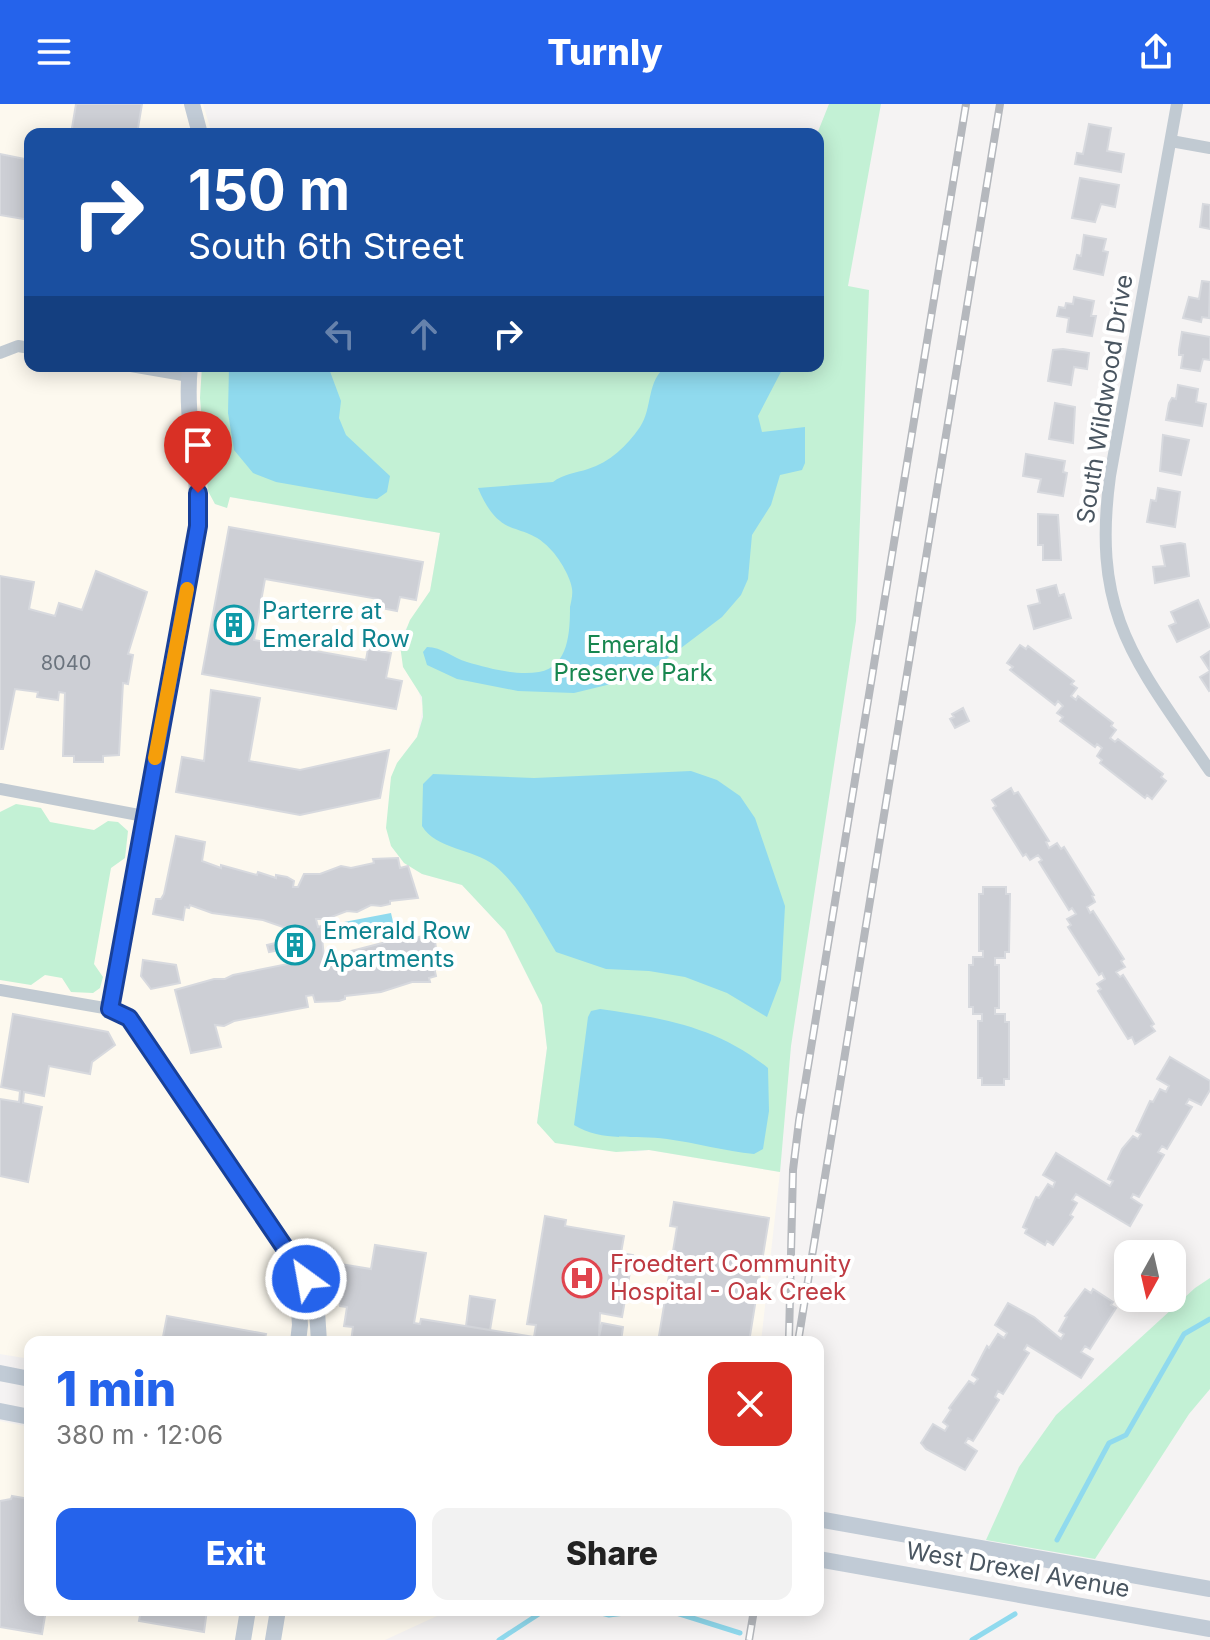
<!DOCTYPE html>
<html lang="en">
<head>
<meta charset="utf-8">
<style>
  :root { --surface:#fff; --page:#f2f2f2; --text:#222; --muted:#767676; --accent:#2563eb }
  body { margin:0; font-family:Inter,sans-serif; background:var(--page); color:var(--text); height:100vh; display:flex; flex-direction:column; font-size:30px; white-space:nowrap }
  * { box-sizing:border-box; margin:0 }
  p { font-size:26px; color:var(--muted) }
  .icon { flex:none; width:44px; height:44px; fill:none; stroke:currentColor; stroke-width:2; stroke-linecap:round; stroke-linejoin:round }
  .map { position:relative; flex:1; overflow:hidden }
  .side { position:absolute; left:24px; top:1232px; width:800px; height:280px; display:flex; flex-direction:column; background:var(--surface); border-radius:16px; box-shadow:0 4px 20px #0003 }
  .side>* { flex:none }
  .top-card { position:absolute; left:24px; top:24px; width:800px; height:244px; border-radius:16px; box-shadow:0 4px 20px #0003; background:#1a4fa0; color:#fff; overflow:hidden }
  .needle { width:52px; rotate:188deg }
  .fabs { position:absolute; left:1114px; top:1136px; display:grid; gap:16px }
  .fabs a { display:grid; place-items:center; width:72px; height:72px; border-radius:16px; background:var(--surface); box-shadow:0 4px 20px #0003; font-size:40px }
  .pin { position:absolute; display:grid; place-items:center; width:68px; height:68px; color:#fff; margin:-82px -34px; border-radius:50% 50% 50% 0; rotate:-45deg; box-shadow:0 0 8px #0007 }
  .pin .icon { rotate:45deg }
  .me { position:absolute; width:88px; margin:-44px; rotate:328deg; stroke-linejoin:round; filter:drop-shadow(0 0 6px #0008) }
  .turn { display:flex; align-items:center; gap:28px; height:168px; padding:0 32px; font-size:36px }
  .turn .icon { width:104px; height:104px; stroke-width:2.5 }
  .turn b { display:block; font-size:56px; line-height:68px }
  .lanes { display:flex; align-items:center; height:76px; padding:0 32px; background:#0003; justify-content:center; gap:40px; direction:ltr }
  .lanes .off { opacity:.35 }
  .round { display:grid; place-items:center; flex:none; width:84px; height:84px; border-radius:16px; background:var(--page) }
  .headline { display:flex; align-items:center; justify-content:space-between; height:136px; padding:0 32px }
  h1 { font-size:48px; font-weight:800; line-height:60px; color:var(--accent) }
  .action { display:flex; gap:16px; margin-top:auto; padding:16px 32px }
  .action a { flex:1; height:92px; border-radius:16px; background:var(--accent); color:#fff; font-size:32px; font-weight:800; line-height:92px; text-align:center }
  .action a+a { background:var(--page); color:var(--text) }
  header { display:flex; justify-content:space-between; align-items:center; height:104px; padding:0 32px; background:var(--accent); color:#fff; font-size:36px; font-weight:800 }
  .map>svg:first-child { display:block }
  .commercial { fill:#fdf9ef }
  .green { fill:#c3f1d5 }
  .water { fill:#90daee }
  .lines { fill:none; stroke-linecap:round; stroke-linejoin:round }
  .stream { stroke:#90daee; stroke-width:5 }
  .building { fill:#cdcfd5; stroke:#d7d9de; stroke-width:2 }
  .street { stroke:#c1cad2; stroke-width:12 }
  .secondary { stroke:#c1cbd6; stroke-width:16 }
  .rail-casing { stroke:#b5b8bd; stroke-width:8 }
  .rail { stroke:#fff; stroke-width:5; stroke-dasharray:15; stroke-linecap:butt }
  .route-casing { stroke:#184099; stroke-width:20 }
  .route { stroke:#2563eb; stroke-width:14 }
  .slow { stroke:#f59e0b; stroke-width:14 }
  .labels { text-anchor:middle; stroke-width:8; stroke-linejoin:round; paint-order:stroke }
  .number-label { font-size:20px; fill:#6b747e }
  .street-label { font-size:24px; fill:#4a5661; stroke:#fff }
  .culture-label { font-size:24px; fill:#0d838f; stroke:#fff; text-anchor:start }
  .park-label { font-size:24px; fill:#17864f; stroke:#fff }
  .health-label { font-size:24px; fill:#be3a42; stroke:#fff; text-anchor:start }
</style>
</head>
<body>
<header><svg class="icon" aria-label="menu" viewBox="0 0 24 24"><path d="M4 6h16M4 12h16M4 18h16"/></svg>Turnly<svg class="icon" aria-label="share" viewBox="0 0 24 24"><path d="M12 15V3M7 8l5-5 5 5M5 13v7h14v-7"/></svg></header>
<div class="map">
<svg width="1210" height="1536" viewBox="0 0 1210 1536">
  <rect width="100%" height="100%" fill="#f5f3f3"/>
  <path class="commercial" d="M0,0H203L212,30H30V262H202L200,294L208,387L215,400L227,404L229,393L440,429L430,487L403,529L408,571L417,583L423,603L417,633L403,651L422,770L462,781L505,827L542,901L547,944L537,1019L634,1048L649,1046L780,1068L761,1238H30V1255L0,1250Z
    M0,1317L30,1323V1506H450L385,1536H0Z"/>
  <path class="green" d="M829,0H881L848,182L869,186L856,517L791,942L780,1068L649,1046L616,1048L555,1039L537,1019L547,944L542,901L505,827L462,781L422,770L404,759L391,742L386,724L391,673L397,659L417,633L423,613L422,593L403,563L400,541L410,516L430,487L440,429L230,393L227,404L215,400L208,387L200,294L202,262H818L817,30Z
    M16,700L41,704L50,718L94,726L108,717L118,718L128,727L125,754L111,764L94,860L103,873L100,884L93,889L71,888L62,874L45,871L31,881L0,876V708Z
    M1210,1174V1285L1189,1310L1095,1455L986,1436L1019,1363L1056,1311L1195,1184Z"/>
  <path class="water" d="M229,262H328L341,297L339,314L346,331L390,372L387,388L377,395L367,394L276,378L253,369L234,346L228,309Z
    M667,262H784L758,312L762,328L805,323V359L802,366L780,371L771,401L752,431L748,475L741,491L722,513L644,572L574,589L518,587L457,575L427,561L423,548L427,543C442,543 453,554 467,558C488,564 516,572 539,568C569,563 570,527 570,503C571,498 573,491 572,485C571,474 560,456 553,448C523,413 502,441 478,384L553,378C563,370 576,369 588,365C610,358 627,342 640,323C653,304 646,276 667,262Z
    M691,667L717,676L740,692L755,714L785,802L781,876L767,913L727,889L685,873L649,867L606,865L556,848C538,818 521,783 494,761C474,745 435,745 422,722L423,680L433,670L534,674Z
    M391,809L394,822L347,832L344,818Z
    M600,905C664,914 717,923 768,964L769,1007L763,1045L754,1050C725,1047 696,1039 667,1035C634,1030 603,1039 574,1021L588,913L591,907Z"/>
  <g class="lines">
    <path class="stream" d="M1057,1436L1109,1339L1126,1331L1184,1230L1210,1215
      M590,1506L609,1511L648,1506
      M667,1506L740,1529
      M499,1536L545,1506
      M972,1536L1015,1510"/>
  </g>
  <path class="building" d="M76,0H142L137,30H71Z
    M1089,20L1111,24L1107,47L1124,50L1121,68L1075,60L1077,49L1083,50Z
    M0,50L30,56V116L0,111Z
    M1080,74L1119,81L1115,103L1101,100L1095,118L1072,114Z
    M1203,100L1210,101V125L1200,123Z
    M1084,131L1106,135L1103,147L1108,148L1103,171L1074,165L1077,151L1081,152Z
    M1202,177L1210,178L1209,214L1202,213L1201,218L1183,214L1189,193L1199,195Z
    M1074,193L1094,197L1091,212H1096L1092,232L1067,228L1069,214L1057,212L1059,203L1065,204L1066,199L1073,200Z
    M1182,228L1210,233V256L1203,255L1200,267L1181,264L1183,251H1179V246Z
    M1063,245L1089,249L1087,265L1074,263L1071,281L1048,277L1053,246Z
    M1178,281L1198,285L1196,298L1206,300L1202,322L1166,316L1169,299L1172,294L1176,295Z
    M1055,299L1075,303L1073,339L1049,335Z
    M1163,331L1189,336L1181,371L1160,367Z
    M1026,350L1065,357L1063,368L1067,369L1063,392L1038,388L1041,375L1023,372Z
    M1158,384L1180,388L1175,423L1147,418L1151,396L1156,397Z
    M1038,410L1058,411L1061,456H1043V441H1038Z
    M229,423L423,458L416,496L400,493L397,507L376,503L378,495L265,475L254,536L366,556L368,545L391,549L386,574L402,577L396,605L202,570Z
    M1180,439L1185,440L1189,472L1155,479L1153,463L1165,462L1161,442Z
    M96,467L147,488L128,550L133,551L128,580L123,579L119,651L103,652V658H74V652H63L65,589L59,588L58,596L37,593L38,588L15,585L3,645H0V472L34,478L29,505L55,512L59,499L82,506Z
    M1056,481L1059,492L1064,490L1071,514L1034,525L1028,502L1040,499L1037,486Z
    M1198,496L1210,523L1177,538L1169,522L1176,519L1171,508Z
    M1020,541L1026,545L1028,542L1074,577L1071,580L1077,584L1071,592L1076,596L1078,592L1113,619L1111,622L1116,626L1110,634L1115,638L1118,635L1163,670L1161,673L1166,677L1152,695L1147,691L1145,694L1100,659L1102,656L1097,652L1102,644L1097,640L1095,643L1060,617L1063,613L1057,609L1063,602L1058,597L1055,601L1010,566L1013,563L1007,559Z
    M1210,547V586L1209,587L1200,573L1210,567L1201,553Z
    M211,586L260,594L249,657L300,666L389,646L380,694L300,711L176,688L182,653L204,657Z
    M963,604L969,617L955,624L950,615L954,613L952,610Z
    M1011,684L1014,690L1018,688L1049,737L1046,738L1049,744L1057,739L1061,745L1064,743L1094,791L1092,792L1095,798L1087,803L1090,809L1093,807L1124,855L1121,857L1125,863L1116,868L1120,873L1123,871L1154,920L1151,922L1155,927L1135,940L1132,933L1128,935L1098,887L1101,885L1097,880L1105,875L1102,869L1099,871L1068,823L1071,821L1067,815L1076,810L1072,804L1069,806L1039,758L1042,756L1038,751L1030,756L1026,750L1023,752L993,704L996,702L992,696Z
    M176,732L205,738L202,757L221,764V761L257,771L258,768L276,774V771L287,773L294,777L293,783H298L304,770H320L341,762L351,764L374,759L373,755L398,754L400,764L408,762L418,794L390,797V800L381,802L371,801L357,808L347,807L326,815H316L318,823L321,822L324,854L390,837L410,836L434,828L437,853L432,854L436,872L429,874L430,878H412L381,888L345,892V895L339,897L315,898L313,891L306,892L308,903L234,917L224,922L215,921L221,943L191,949L175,886L214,875H225L233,871L293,859L290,844L269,848L267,841L288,836L286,824L263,816L212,809L190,801L189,804L185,803L183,816L153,810L156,795H161L164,790Z
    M983,783H1006V790H1010L1009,848H1005V854H995V861H999V904H995V910H1005V918H1009V975H1004V981H982V974H978V917H982V910H973V903H969V861H973V853H983V847H979V790H983Z
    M143,856L176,861L180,879L151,885L141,872Z
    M13,910L108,928L115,941L92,958L90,970L49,962L44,992L24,988L23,999L42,1003L28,1078L0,1072V995L19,998L20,987L1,983Z
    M1170,953L1210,977V986L1201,1001L1189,995L1186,1000L1192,1003L1167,1045L1162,1042L1158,1048L1164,1051L1139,1093L1133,1090L1131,1094L1142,1101L1130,1122L1076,1090L1072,1096L1077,1099L1070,1111L1073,1113L1053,1141L1047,1137L1045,1141L1025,1129L1027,1125L1023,1123L1036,1093L1039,1094L1048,1080L1053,1083L1055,1078L1043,1071L1056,1049L1110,1082L1113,1077L1108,1075L1122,1045L1133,1032L1138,1035L1141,1030L1136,1027L1150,997L1153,998L1160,985L1166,988L1169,982L1157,975Z
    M674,1098L769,1114L749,1238H658L677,1123L670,1122Z
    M545,1112L566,1116L565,1122L624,1132L621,1149L633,1151L622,1213L600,1209L599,1234H595L594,1238H351L353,1223L344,1222L347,1203L340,1202L336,1184L340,1160L371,1165L375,1141L426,1149L414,1219L420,1220L421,1215L534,1233L536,1221L527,1220Z
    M1085,1185L1091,1189L1093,1185L1113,1198L1111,1201L1116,1204L1090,1245L1085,1242L1081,1248L1093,1255L1081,1274L1027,1241L1024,1246L1029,1249L1003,1290L998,1287L995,1293L999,1296L973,1337L968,1334L965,1339L977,1347L965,1366L926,1345L921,1339L933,1320L945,1327L948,1322L943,1318L951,1306L949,1304L969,1277L974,1280L978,1275L972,1271L987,1242L989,1244L998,1230L1004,1234L1007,1229L995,1221L1008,1199L1034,1213L1061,1235L1064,1230L1059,1227L1067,1213L1065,1212Z
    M470,1192L495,1196L490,1226L466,1222Z
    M167,1212L266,1230L264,1238H162Z
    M602,1219L623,1223L621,1238H598Z
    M12,1392L30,1395V1506H46L42,1530L0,1523V1397L11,1395Z
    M141,1506H207L204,1528L139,1517Z"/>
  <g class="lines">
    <path class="street" d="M1177,0L1110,372C1091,512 1136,558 1210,667
      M1171,37L1210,44
      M0,249L18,242L30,244
      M131,262L189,272
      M0,685L144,712
      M0,886L110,905"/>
    <path class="secondary" d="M192,0L200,30
      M190,262C184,315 200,369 198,422L110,905L129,914L270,1119L316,1191L319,1238
      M296,1164L300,1221L298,1238
      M0,1269L30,1275
      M0,1307L30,1313
      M818,1415L1210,1485
      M818,1455L1210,1525
      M243,1536L248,1506
      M273,1536L278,1506"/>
    <defs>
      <path id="rail" d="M789,1234L793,1066L799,1017L966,0
        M798,1238L1000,0
        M749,1536L754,1506"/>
    </defs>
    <use href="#rail" class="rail-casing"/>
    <use href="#rail" class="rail"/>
  </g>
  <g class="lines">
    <defs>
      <path id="route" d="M198,389V422L110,905L129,914L306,1175"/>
    </defs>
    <use href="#route" class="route-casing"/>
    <use href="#route" class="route"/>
    <path class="slow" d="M155,654L187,485"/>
  </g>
  <defs>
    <symbol id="building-ring" viewBox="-11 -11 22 22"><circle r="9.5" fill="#fff" stroke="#0f9aa8" stroke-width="1.5"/><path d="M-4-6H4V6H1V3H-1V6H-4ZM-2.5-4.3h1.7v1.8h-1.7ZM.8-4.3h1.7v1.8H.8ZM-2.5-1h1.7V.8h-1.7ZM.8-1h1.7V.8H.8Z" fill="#0f9aa8"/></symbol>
    <symbol id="hospital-ring" viewBox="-11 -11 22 22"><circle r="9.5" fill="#fff" stroke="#e0444e" stroke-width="1.5"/><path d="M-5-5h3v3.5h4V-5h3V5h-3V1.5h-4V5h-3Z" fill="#e0444e"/></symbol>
  </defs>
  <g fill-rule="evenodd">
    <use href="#building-ring" x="212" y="499" width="44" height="44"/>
    <use href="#building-ring" x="273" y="819" width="44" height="44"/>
    <use href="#hospital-ring" x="560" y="1152" width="44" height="44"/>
  </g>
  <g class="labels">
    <g class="number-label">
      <text x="66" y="566">8040</text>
    </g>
    <g class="street-label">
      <text transform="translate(1105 295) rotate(-81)" y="8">South Wildwood Drive</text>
      <text transform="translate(1018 1466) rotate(10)" y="8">West Drexel Avenue</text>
    </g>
    <g class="culture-label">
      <text x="262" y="515">Parterre at<tspan x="262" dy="28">Emerald Row</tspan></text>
      <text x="323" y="835">Emerald Row<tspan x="323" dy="28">Apartments</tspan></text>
    </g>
    <g class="park-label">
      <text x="633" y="549">Emerald<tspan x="633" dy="28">Preserve Park</tspan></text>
    </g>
    <g class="health-label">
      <text x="610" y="1168">Froedtert Community<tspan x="610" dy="28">Hospital - Oak Creek</tspan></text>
    </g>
  </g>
</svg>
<div class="fabs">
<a><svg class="needle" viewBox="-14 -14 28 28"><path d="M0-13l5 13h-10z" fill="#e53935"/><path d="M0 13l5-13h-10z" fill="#767676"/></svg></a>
</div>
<div class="pin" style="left:198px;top:389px;background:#d93025"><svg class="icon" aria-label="arrive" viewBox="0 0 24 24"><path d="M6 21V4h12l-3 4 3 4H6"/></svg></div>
<svg class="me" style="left:306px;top:1175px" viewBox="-20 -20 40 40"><circle r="17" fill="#2563eb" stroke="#fff" stroke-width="3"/><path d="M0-11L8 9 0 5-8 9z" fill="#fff"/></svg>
<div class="top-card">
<div class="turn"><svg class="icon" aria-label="right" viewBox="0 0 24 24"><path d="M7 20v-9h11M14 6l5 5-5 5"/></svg><div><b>150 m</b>South 6th Street</div></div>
<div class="lanes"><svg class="icon off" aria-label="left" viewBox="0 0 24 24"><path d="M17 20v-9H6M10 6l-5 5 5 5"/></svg><svg class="icon off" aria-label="ahead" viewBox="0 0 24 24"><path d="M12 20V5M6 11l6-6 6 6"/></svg><svg class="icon" aria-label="right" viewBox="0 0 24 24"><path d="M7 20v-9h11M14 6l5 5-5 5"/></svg></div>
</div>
<section class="side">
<div class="headline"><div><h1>1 min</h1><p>380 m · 12:06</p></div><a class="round" style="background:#d93025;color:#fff"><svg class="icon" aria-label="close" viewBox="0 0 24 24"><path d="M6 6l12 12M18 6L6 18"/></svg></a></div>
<div class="action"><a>Exit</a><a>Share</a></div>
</section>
</div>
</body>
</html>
